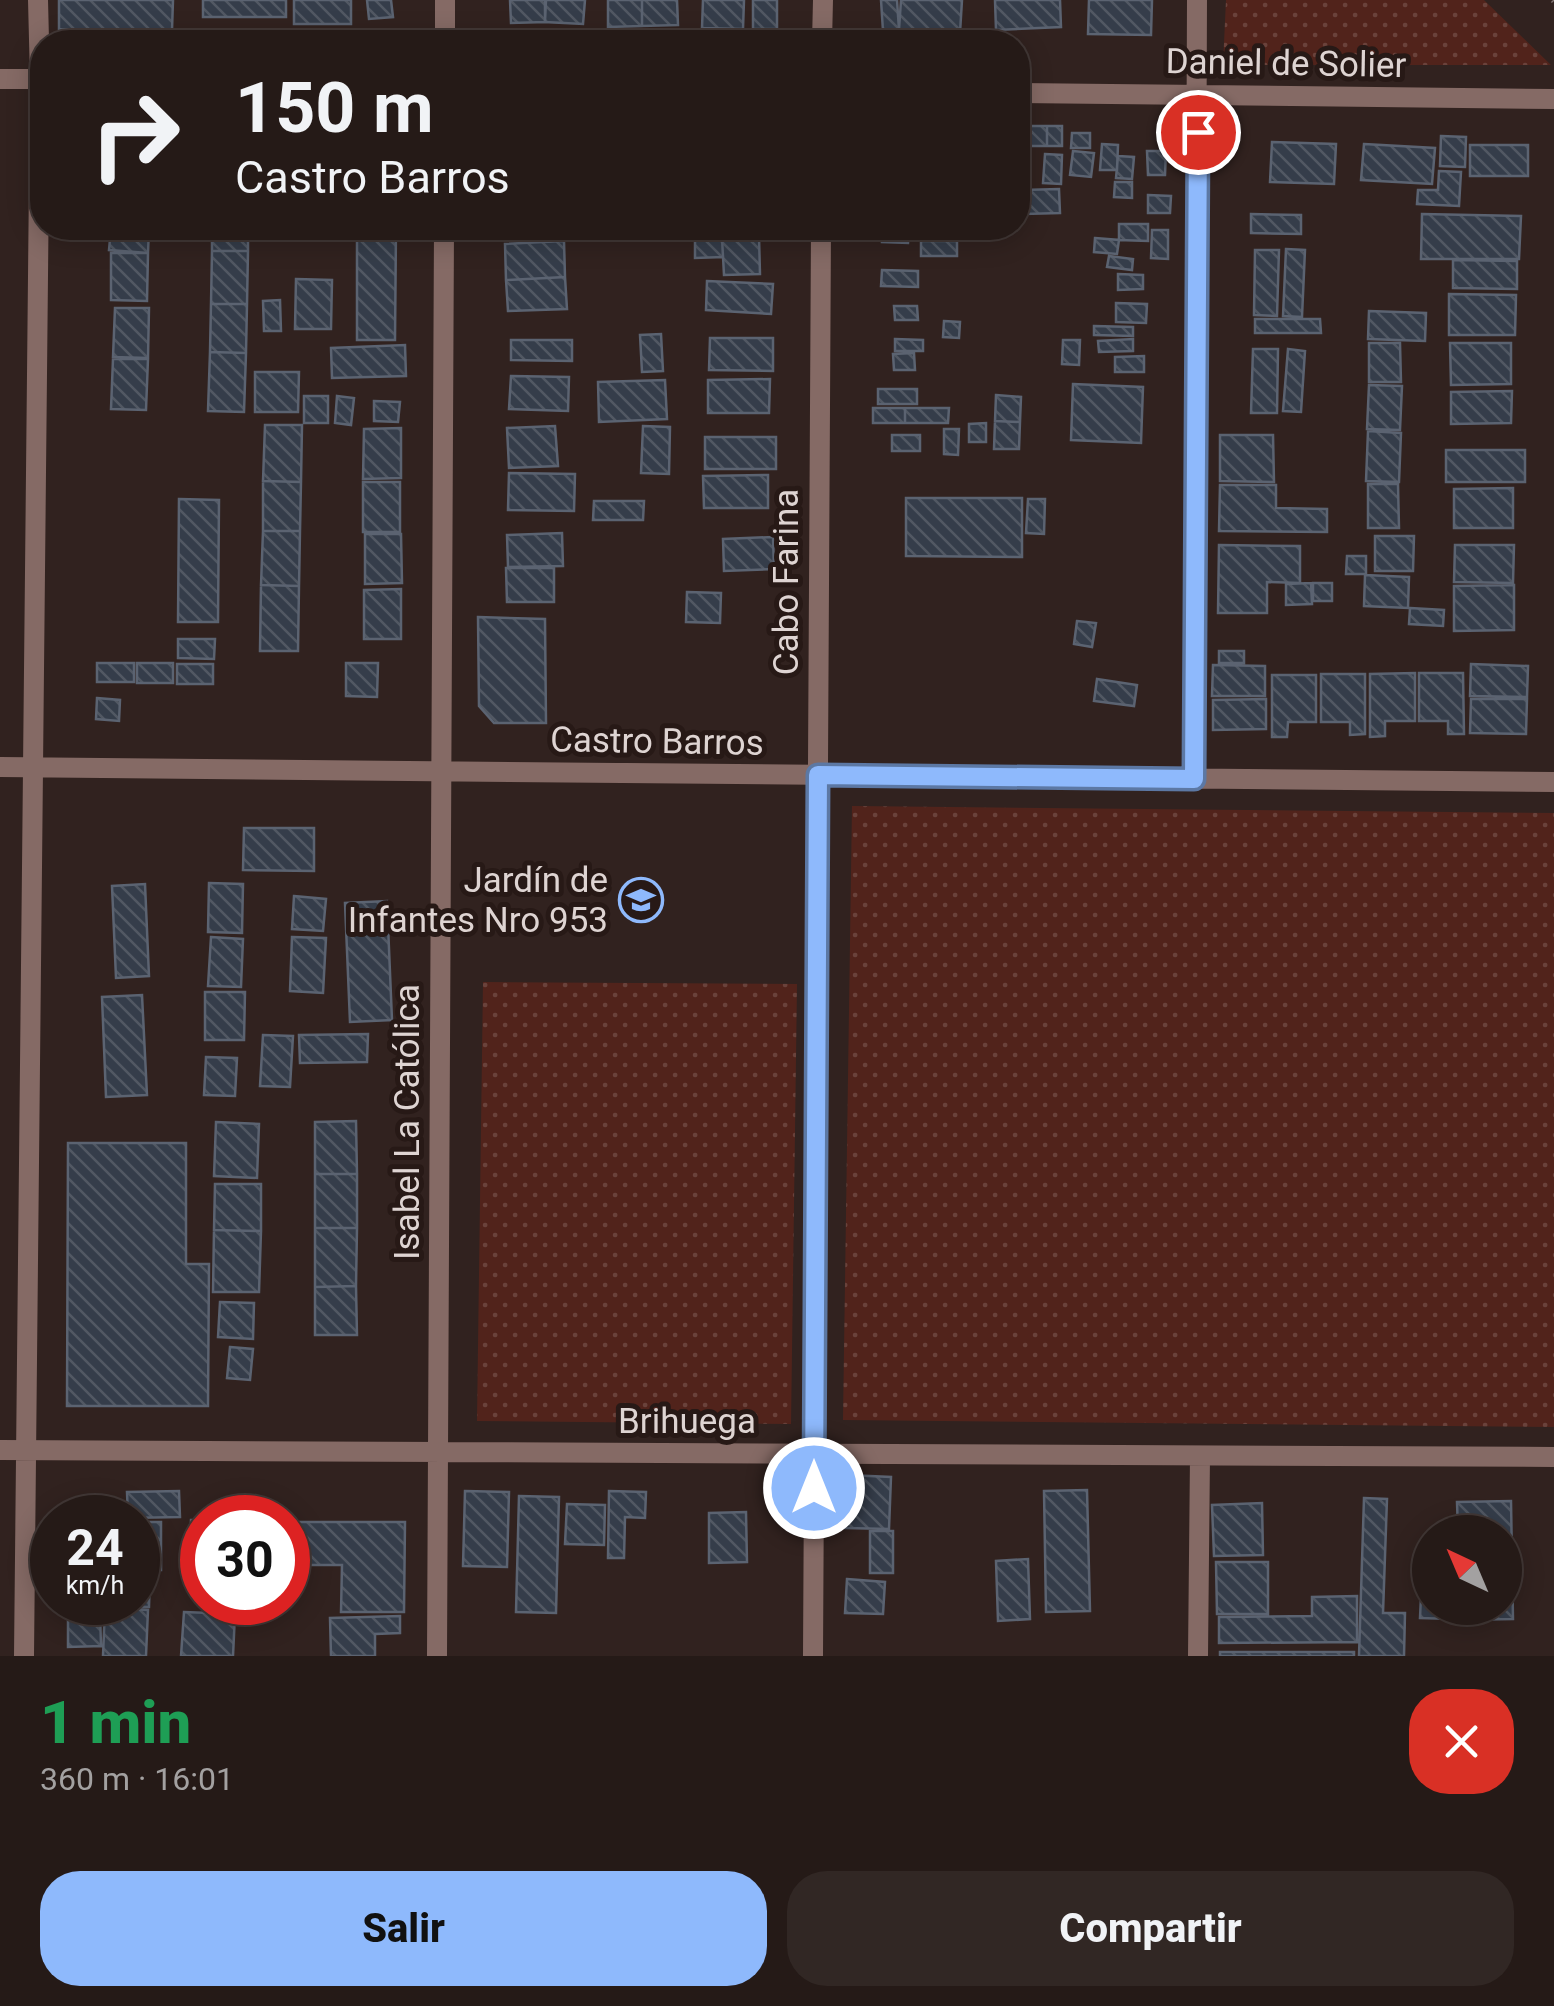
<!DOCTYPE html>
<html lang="es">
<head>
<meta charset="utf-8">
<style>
  :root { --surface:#251a17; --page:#312724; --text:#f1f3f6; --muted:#a3a1a1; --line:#423836; --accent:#8eb9fc }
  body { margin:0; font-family:Roboto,sans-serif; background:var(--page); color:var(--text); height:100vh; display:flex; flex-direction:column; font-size:38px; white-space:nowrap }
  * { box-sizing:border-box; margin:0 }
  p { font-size:32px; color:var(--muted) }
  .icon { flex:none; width:55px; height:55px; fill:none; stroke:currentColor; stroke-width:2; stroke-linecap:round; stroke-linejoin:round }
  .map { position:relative; height:1656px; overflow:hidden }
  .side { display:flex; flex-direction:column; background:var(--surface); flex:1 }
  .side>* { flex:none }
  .top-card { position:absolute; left:30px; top:30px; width:1000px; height:210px; border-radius:40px; box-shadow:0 5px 25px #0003,0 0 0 2px var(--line); background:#251a17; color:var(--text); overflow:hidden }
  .needle { width:65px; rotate:316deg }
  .fabs { position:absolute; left:1412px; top:1515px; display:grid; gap:20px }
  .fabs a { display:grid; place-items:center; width:110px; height:110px; border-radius:50%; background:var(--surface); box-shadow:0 5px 25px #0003,0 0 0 2px var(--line); font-size:50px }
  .speed { position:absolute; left:30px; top:1495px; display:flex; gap:20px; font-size:50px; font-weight:700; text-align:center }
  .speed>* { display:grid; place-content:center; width:130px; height:130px; border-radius:50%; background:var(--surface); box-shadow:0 5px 25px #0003,0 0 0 2px var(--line); line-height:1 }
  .speed small { font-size:25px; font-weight:400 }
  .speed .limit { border:15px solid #d22; background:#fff; color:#111 }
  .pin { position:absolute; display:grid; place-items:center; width:85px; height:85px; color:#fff; margin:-42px; border:5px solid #fff; border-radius:50%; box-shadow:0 2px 10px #0007 }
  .me { position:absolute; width:110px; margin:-55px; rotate:0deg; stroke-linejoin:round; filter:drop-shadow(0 0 8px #0008) }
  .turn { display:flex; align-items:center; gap:35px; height:210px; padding:0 40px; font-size:45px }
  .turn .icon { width:130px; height:130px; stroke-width:2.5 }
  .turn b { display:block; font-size:70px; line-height:85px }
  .round { display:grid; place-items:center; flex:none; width:105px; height:105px; border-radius:40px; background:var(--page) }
  .summary { display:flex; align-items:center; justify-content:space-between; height:170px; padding:0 40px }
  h1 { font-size:60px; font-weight:800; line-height:75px; color:#1e9e55 }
  .button { display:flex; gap:20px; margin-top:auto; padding:20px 40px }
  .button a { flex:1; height:115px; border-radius:40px; background:var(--accent); color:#111; font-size:40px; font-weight:800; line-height:115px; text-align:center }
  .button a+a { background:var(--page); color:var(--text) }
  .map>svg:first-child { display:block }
  .grass { fill:url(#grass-dots) }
  .building { fill:url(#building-back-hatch); stroke:#5b6371; stroke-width:2.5 }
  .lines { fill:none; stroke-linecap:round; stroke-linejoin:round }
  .path { stroke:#837674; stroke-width:6; stroke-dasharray:2.5 8; stroke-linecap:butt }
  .minor { stroke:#856a65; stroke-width:20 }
  .route-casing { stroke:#5c78a4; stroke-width:25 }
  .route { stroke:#8eb9fc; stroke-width:18 }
  .labels { text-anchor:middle; stroke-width:10; stroke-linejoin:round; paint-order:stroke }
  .street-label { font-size:35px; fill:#ded4d2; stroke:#271916 }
  .poi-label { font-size:35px; fill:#ded4d2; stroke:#271916; text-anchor:end }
</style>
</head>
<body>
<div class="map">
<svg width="1554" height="1656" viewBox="0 0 1554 1656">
  <defs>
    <pattern id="grass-dots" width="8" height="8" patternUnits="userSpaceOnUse" patternTransform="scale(2.5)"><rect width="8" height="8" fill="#51231b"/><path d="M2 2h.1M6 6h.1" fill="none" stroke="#6a423b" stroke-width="1.8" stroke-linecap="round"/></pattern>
    <pattern id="building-back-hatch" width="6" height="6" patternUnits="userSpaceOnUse" patternTransform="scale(2.5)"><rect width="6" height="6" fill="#353d4a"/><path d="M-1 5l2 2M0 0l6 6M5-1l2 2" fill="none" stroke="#525863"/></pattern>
  </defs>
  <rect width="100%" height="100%" fill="#31221f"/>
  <path class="grass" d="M1226,0H1484L1551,65H1223Z
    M852,806L1554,813V1427L843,1420Z
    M483,982L797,984L791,1424L477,1421Z"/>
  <path class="building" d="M59,0H173L172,30L59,29Z
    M203,0H286V17H203Z
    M294,0H351V24H294Z
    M367,0H391L393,17L369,19Z
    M510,0H545V22L511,23Z
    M546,0H585L583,24L545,22Z
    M608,0H642V26L608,27Z
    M642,0H677L678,25L642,26Z
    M703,0H744L743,29L702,28Z
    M753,0H777V29H753Z
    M881,0H897L899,30L883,31Z
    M901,0H962L960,33L899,30Z
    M995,0H1060L1061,27L996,30Z
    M1089,0H1152L1151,35L1088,34Z
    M1024,126H1047V146H1024Z
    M1047,126H1062V146H1047Z
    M1072,133H1090V148H1071Z
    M1441,136L1466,137L1465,167L1440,166Z
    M1272,142L1336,144L1334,184L1270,182Z
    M1102,144L1118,145L1117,170H1100Z
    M1364,144L1435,148L1432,184L1361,180Z
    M1470,145H1528V176H1470Z
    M1073,151L1094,153L1091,177L1070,175Z
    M1147,151H1166L1165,175H1148Z
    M1045,154L1062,155L1061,184L1043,183Z
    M1118,156L1134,157L1132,179L1116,178Z
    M1439,171L1461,172L1459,206L1417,204L1418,190H1438Z
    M1115,182H1132V198L1114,197Z
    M1059,189L1060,213L1024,214L1023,190Z
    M1148,195L1171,196L1170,213H1148Z
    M1251,214L1301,215V234L1251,233Z
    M1422,214L1521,216L1519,259H1421Z
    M1119,224H1148V241L1119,240Z
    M111,228H149L148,253L109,250Z
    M212,228H248V251H212Z
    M357,228H396L395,340H357Z
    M883,228H909L908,243L882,242Z
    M1152,230H1168V259L1151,258Z
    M759,236L760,274L724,275L722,238Z
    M722,238L723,257L695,258V239Z
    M1095,238L1119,240L1117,254L1094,252Z
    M564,241L565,277L506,280L505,244Z
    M921,241H957V256H921Z
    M1286,249L1305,250L1302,317L1283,316Z
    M1255,250H1279L1277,316L1254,315Z
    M212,251H248L247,304H211Z
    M111,253H148L147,301L111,300Z
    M1109,256L1133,259L1132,270L1107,267Z
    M1453,260L1517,261V289L1453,288Z
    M882,270L918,271V287L881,286Z
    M1118,274L1143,275V289L1118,290Z
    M565,277L567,309L508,311L506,280Z
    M296,279L332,280L331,329H295Z
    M707,281L773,284L771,314L706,310Z
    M1449,294L1516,295L1515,335H1449Z
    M280,300L281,331H264L263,301Z
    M1116,303L1147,304L1146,323L1116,322Z
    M211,304H247L246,353L210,352Z
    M894,306H917L918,320H895Z
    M115,308H149L148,358L113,357Z
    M1369,311L1426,313L1425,341L1368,339Z
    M1255,319H1320L1321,333H1255Z
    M944,321L960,322L959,338L943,337Z
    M1094,326L1133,327V336L1094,335Z
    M661,334L663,371L642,372L640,335Z
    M710,338H773V371L709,370Z
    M895,339L923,340V351H895Z
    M1133,339V351L1099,352L1098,341Z
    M511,340H572V361L511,360Z
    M1063,340H1080L1079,365L1062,364Z
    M1369,343H1400L1401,382H1369Z
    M1450,343H1511V384L1451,385Z
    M405,345L406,376L332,378L331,348Z
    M1253,349H1278L1277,413H1251Z
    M1288,349L1305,351L1301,412L1283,411Z
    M210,352L246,353L244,412L208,411Z
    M914,353L915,370H894L893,354Z
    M1144,356V372H1115V357Z
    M113,359H148L146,410L111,409Z
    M255,372H299L298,412H255Z
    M511,376L569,377L568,411L509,409Z
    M770,379L769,413H708V380Z
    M665,380L667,419L599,422L598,382Z
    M1073,384L1143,387L1141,443L1071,440Z
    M1369,385L1402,386L1400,430L1367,429Z
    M878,389H917V404H878Z
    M1512,391L1511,423L1451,424V392Z
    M996,395L1021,397L1020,422L995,421Z
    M304,396H328V423H304Z
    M337,396L354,398L351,425L335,423Z
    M374,401L400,402L398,422L374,421Z
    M873,408H905V423H873Z
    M905,408H949L948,423H905Z
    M995,421L1020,422L1019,449H994Z
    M986,423V442H969V424Z
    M265,425H302L301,482L263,481Z
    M555,426L558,466L509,468L507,428Z
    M643,426L670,427L669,474L641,473Z
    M401,428V478L363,479L364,429Z
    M944,429H959L958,455L944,454Z
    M1368,431L1401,433L1399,482L1366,481Z
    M892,435H920V451H892Z
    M1220,435H1273L1274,482L1220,481Z
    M705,437H776V469H705Z
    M1446,450H1525V482H1446Z
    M509,473L575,474L574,511L508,510Z
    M768,475V508H704L703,476Z
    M263,481L301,482L300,531H263Z
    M363,482H400V532H363Z
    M1368,484H1398L1399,528H1368Z
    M1220,485H1276V508L1327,509V532L1219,531Z
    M1513,488V528H1454V489Z
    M906,498H1022V557L906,556Z
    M179,499L219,500L218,622H178Z
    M1028,499H1045L1044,534L1026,533Z
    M594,501H644L643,520H593Z
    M263,531H300L299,586L261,585Z
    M562,533L563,566L508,567L507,535Z
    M365,534H401L402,583L365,584Z
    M1375,536H1414L1413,571H1375Z
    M773,537L774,569L724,571L723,539Z
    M1219,545L1300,546V583L1267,582V613H1218Z
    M1455,545H1514L1513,583L1454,582Z
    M1347,556H1366V574H1346Z
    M506,568H554V602H507Z
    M1365,575L1409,577L1408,608L1364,606Z
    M1311,583L1312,604L1286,605V584Z
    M1313,583H1332V601H1313Z
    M261,585L299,586L298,651H260Z
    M1514,585V630L1454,631V586Z
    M401,589V639H364V590Z
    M687,592L721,593L720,623L686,622Z
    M1410,608L1444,610L1443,626L1409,624Z
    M478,617L545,619L546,723H494L479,706Z
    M1077,621L1096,623L1092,647L1074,644Z
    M178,639H215L214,659L178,658Z
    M1219,651H1244V663H1219Z
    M97,663H134V682H97Z
    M137,663H173V683H137Z
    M346,663H378L377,697L346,696Z
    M177,664H213V684H177Z
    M1471,664L1528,666L1527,697L1470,696Z
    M1213,665L1265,666V696H1212Z
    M1415,673V721H1385V736L1370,737V674Z
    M1419,673H1463L1464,734H1448V721H1419Z
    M1321,674H1365V734L1350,735V722H1321Z
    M1272,675H1316V722H1288L1287,737H1272Z
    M1097,679L1137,685L1134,706L1094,701Z
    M97,698L120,700L119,721L96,719Z
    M1266,699V729L1213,730V700Z
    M1471,699H1527L1526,734L1470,733Z
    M244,828H314V871L243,870Z
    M209,883L243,884L242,933L208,932Z
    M145,884L149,976L116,978L112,886Z
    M294,896L326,899L323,931L292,929Z
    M387,901L392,1020L350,1022L345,903Z
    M211,937L243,939L241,987L208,986Z
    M292,937L326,938L323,993L290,991Z
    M205,992H245L244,1040H205Z
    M142,995L147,1095L106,1097L102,997Z
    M368,1034L367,1062L300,1063L299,1035Z
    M263,1035L293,1036L290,1087L260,1086Z
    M206,1057L237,1058L235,1096L204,1095Z
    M356,1121L357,1174H315V1122Z
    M216,1122L259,1124L257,1178L214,1176Z
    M68,1143H186V1264H209L208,1406H67Z
    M315,1174H357V1228H315Z
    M215,1184H261V1231L214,1230Z
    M315,1228H357L356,1286L315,1287Z
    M214,1230L261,1231L259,1292H213Z
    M356,1286L357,1335H315V1287Z
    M220,1302L254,1303L253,1339L218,1337Z
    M230,1347L253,1349L250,1380L227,1378Z
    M847,1475L891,1477L889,1529L845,1528Z
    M1087,1490L1090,1611L1046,1612L1044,1491Z
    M179,1491L180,1517L128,1518L127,1492Z
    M465,1491L509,1492L507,1567L463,1566Z
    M609,1491L646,1492L645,1518L625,1517L624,1558H608Z
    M519,1496L559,1497L556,1613L516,1612Z
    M1364,1498L1387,1499L1383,1613H1405L1404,1656H1359Z
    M1511,1501L1513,1619L1459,1620L1458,1608H1505V1532H1458L1457,1502Z
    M1262,1503L1263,1555L1214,1556L1212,1505Z
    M567,1504L605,1505L604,1545L565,1544Z
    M746,1512L747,1562L709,1563V1513Z
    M191,1520H202V1571H189Z
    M138,1522H161V1570H138Z
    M295,1522H405L404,1612H341L342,1565H295Z
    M870,1531H893V1573H870Z
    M1028,1559L1030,1619L998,1621L996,1561Z
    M1216,1562H1268V1614H1217Z
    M1422,1574H1430V1608H1453L1452,1619L1420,1618Z
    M138,1575H150L149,1607L81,1606V1602H138Z
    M847,1579L885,1582L883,1614L845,1613Z
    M1357,1596V1642L1219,1643V1617L1312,1616V1597Z
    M105,1608L148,1610L146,1656H103Z
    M68,1612H100L101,1646L68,1647Z
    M184,1612L235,1614L233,1656H181Z
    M400,1616V1633L375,1634V1656H331L330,1618Z
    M1220,1652H1354V1656H1220Z"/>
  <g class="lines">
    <path class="path" d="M1553,0L1554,1"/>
    <path class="minor" d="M445,0V42
      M822,42L823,0
      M0,79H42
      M1018,93L1554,99
      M0,767L1554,782
      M1194,779L1197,0
      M0,1450L1554,1457
      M24,1656L40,79L38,0
      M437,1656L444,228
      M813,1656L821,228
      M1198,1656L1200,1456"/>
  </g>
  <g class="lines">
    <defs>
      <path id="route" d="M814,1488L818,775L1194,779L1198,132"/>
    </defs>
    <use href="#route" class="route-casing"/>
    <use href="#route" class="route"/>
  </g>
  <defs>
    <symbol id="school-ring" viewBox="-11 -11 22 22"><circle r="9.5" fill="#271916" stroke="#8eb9fc" stroke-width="1.5"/><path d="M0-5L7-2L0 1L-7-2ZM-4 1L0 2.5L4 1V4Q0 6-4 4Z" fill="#8eb9fc"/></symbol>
  </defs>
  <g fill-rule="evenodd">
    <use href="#school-ring" x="616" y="875" width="50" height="50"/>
  </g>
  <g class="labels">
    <g class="street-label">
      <text transform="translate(1286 63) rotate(1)" y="12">Daniel de Solier</text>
      <text transform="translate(786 582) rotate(-90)" y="12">Cabo Farina</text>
      <text transform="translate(657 741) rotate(1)" y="12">Castro Barros</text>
      <text transform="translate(407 1122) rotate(-90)" y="12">Isabel La Católica</text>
      <text x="687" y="1433">Brihuega</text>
    </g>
    <g class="poi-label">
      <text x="608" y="892">Jardín de<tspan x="608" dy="40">Infantes Nro 953</tspan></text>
    </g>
  </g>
</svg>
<div class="fabs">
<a><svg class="needle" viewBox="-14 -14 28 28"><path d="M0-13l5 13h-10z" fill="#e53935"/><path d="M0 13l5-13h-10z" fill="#a3a1a1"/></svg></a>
</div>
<div class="speed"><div>24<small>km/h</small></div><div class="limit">30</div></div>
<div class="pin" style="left:1198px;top:132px;background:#d93025"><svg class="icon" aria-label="arrive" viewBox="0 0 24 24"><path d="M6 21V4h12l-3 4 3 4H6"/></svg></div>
<svg class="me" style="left:814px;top:1488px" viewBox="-20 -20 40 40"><circle r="17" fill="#8eb9fc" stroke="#fff" stroke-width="3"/><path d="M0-11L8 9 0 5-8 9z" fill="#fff"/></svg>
<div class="top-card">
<div class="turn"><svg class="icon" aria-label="right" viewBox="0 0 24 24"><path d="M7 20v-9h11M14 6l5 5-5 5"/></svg><div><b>150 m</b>Castro Barros</div></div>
</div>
</div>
<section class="side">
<div class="summary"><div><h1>1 min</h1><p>360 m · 16:01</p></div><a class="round" style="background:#d93025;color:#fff"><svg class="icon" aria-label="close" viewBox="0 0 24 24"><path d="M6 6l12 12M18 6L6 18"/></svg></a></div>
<div class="button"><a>Salir</a><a>Compartir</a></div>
</section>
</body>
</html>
